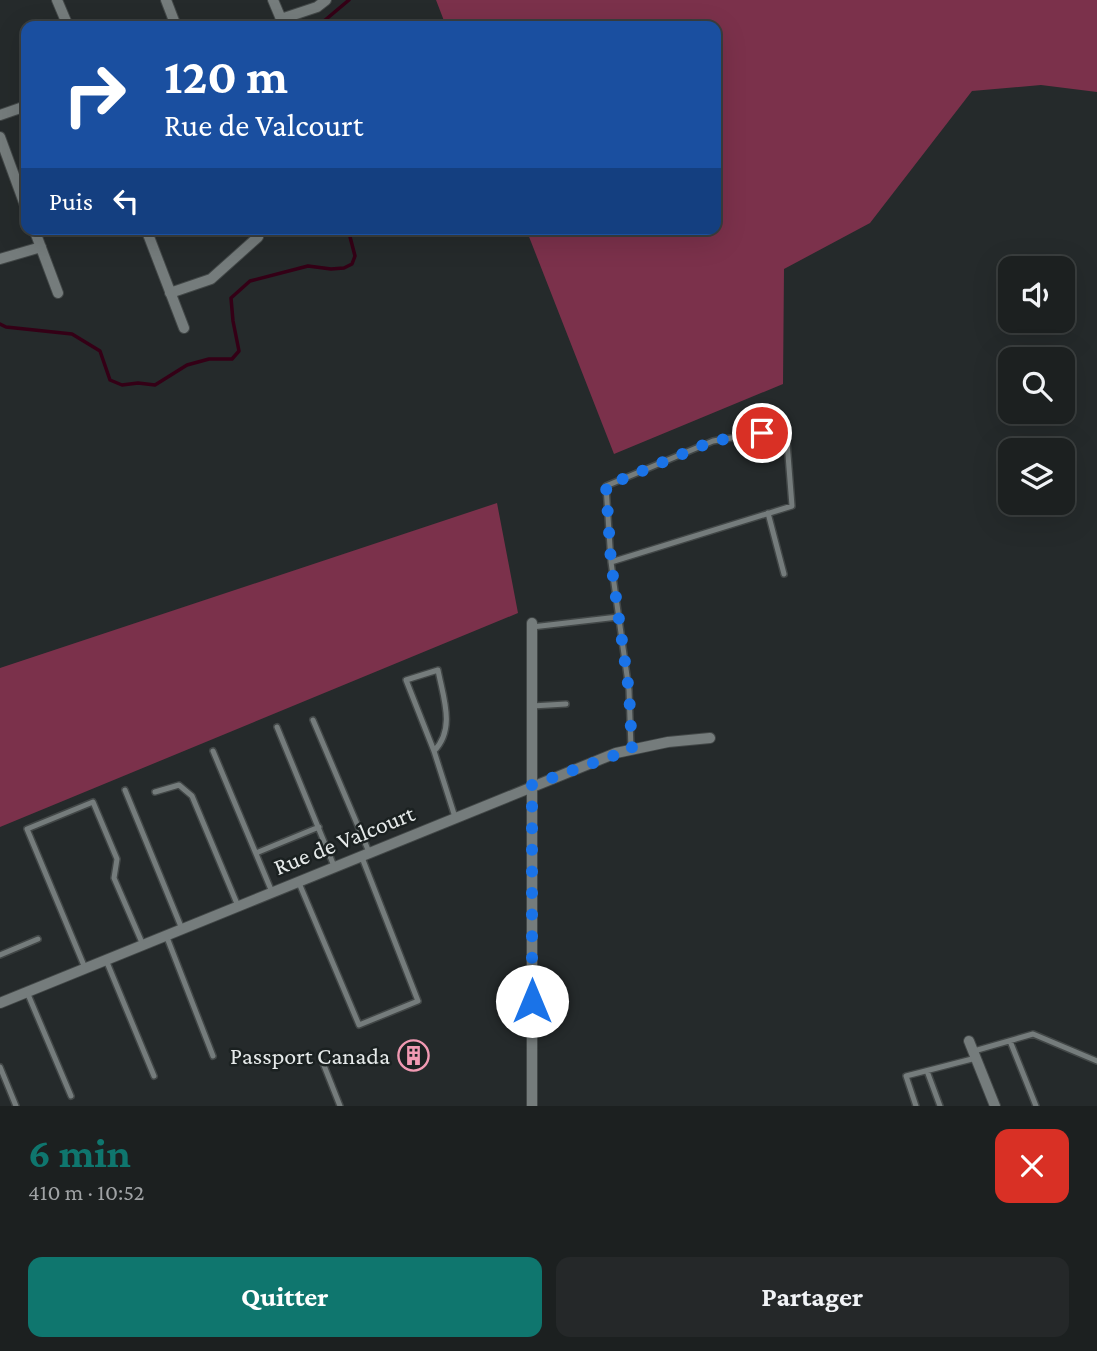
<!DOCTYPE html>
<html lang="fr">
<head>
<meta charset="utf-8">
<style>
  :root { --surface:#1c2020; --page:#252829; --text:#f1f3f6; --muted:#a0a3a5; --line:#3a3e3e; --accent:#0f766e }
  body { margin:0; font-family:"Crimson Pro",serif; background:var(--page); color:var(--text); height:100vh; display:flex; flex-direction:column; font-size:26px; white-space:nowrap }
  * { box-sizing:border-box; margin:0 }
  p { font-size:23px; color:var(--muted) }
  .icon { flex:none; width:38px; height:38px; fill:none; stroke:currentColor; stroke-width:2; stroke-linecap:round; stroke-linejoin:round }
  .map { position:relative; height:1106px; overflow:hidden }
  .panel { display:flex; flex-direction:column; background:var(--surface); flex:1 }
  .panel>* { flex:none }
  .top-card { position:absolute; left:21px; top:21px; width:700px; height:214px; border-radius:14px; box-shadow:0 7px 28px #0002,0 0 0 2px var(--line); background:#1a4fa0; color:#fff; overflow:hidden }
  .fabs { position:absolute; left:998px; top:256px; display:grid; gap:14px }
  .fabs a { display:grid; place-items:center; width:77px; height:77px; border-radius:14px; background:var(--surface); box-shadow:0 7px 28px #0002,0 0 0 2px var(--line); font-size:35px }
  .pin { position:absolute; display:grid; place-items:center; width:60px; height:60px; color:#fff; margin:-30px; border:4px solid #fff; border-radius:50%; box-shadow:0 2px 7px #0007 }
  .me { position:absolute; width:77px; margin:-38px; rotate:0deg; stroke-linejoin:round; filter:drop-shadow(0 0 5px #0008) }
  .turn { display:flex; align-items:center; gap:24px; height:147px; padding:0 28px; font-size:32px }
  .turn .icon { width:91px; height:91px; stroke-width:2.5 }
  .turn b { display:block; font-size:49px; line-height:60px }
  .then { display:flex; align-items:center; height:66px; padding:0 28px; background:#0003; gap:14px; font-size:26px }
  .round { display:grid; place-items:center; flex:none; width:74px; height:74px; border-radius:14px; background:var(--page) }
  .headline { display:flex; align-items:center; justify-content:space-between; height:119px; padding:0 28px }
  h1 { font-size:42px; font-weight:700; line-height:52px; color:var(--accent) }
  .primary-button { display:flex; gap:14px; margin-top:auto; padding:14px 28px }
  .primary-button a { flex:1; height:80px; border-radius:14px; background:var(--accent); color:#fff; font-size:28px; font-weight:700; line-height:80px; text-align:center }
  .primary-button a+a { background:var(--page); color:var(--text) }
  .map>svg:first-child { display:block }
  .green { fill:#7b314b }
  .lines { fill:none; stroke-linecap:round; stroke-linejoin:round }
  .stream { stroke:#340016; stroke-width:3.5 }
  .lane-casing { stroke:#424747; stroke-width:8 }
  .street-casing { stroke:#424747; stroke-width:12 }
  .lane { stroke:#757c7c; stroke-width:5 }
  .street { stroke:#757c7c; stroke-width:10 }
  .route { stroke:#1a73e8; stroke-width:12; stroke-dasharray:0 21.6 }
  .labels { text-anchor:middle; stroke-width:5; stroke-linejoin:round; paint-order:stroke }
  .street-label { font-size:24px; fill:#e6eaea; stroke:#1b2121 }
  .poi-label { font-size:24px; fill:#e6eaea; stroke:#1b2121; text-anchor:end }
</style>
</head>
<body>
<div class="map">
<svg width="1097" height="1106" viewBox="0 0 1097 1106">
  <rect width="100%" height="100%" fill="#252a2b"/>
  <path class="green" d="M436,0H1097V92L1041,85L972,91L870,223L784,269L783,384L614,454L526,229H716V26H446Z
    M497,503L518,613L0,827V668Z"/>
  <g class="lines">
    <path class="stream" d="M318,26L349,0
      M0,324L6,327L72,334L100,351L110,380L122,385L138,383L155,385L187,365L209,359H232L239,351L233,321L231,298L250,281L308,266L331,269L344,268L352,264L355,256L348,229"/>
    <defs>
      <path id="lane" d="M768,513L784,574
        M611,562L792,506L786,429L713,441L606,486L611,562L629,690L631,749
        M532,627L618,617
        M532,706L566,704
        M313,720L369,852
        M277,727L334,866
        M213,751L272,892
        M434,751C456,729 443,697 438,670L406,680L434,751L455,817
        M125,790L182,929
        M155,792L179,785L192,796L238,906
        M256,853L319,827
        M299,883L359,1025L418,1001L361,855
        M166,935L213,1056
        M0,955L38,939
        M106,960L154,1076
        M85,968L27,829L93,802L117,859L114,878L143,945
        M27,992L71,1096
        M1010,1041L1036,1106
        M974,1051L1033,1034L1097,1061
        M323,1063L340,1106
        M0,1067L16,1106
        M927,1071L940,1106
        M916,1106L906,1076L976,1058"/>
      <path id="street" d="M57,0L68,26
        M166,0L176,26
        M273,0L281,19L317,7L326,0
        M0,115L26,106
        M0,137L26,208
        M34,229L58,293
        M146,229L184,328
        M0,259L41,247
        M170,293L211,279L258,237L255,229
        M532,623V1106
        M0,1003L616,753L668,742L710,738
        M969,1041L995,1106"/>
    </defs>
    <use href="#lane" class="lane-casing"/>
    <use href="#street" class="street-casing"/>
    <use href="#lane" class="lane"/>
    <use href="#street" class="street"/>
  </g>
  <g class="lines">
    <path class="route" d="M532,1001V785L632,749L629,691L611,562L606,486L713,441L762,433"/>
  </g>
  <defs>
    <symbol id="building-ring" viewBox="-11 -11 22 22"><circle r="9.5" fill="#1b2121" stroke="#f19ab3" stroke-width="1.5"/><path d="M-4-6H4V6H1V3H-1V6H-4ZM-2.5-4.3h1.7v1.8h-1.7ZM.8-4.3h1.7v1.8H.8ZM-2.5-1h1.7V.8h-1.7ZM.8-1h1.7V.8H.8Z" fill="#f19ab3"/></symbol>
  </defs>
  <g fill-rule="evenodd">
    <use href="#building-ring" x="396" y="1038" width="35" height="35"/>
  </g>
  <g class="labels">
    <g class="street-label">
      <text transform="translate(344 840) rotate(-22)" y="8">Rue de Valcourt</text>
    </g>
    <g class="poi-label">
      <text x="390" y="1064">Passport Canada</text>
    </g>
  </g>
</svg>
<div class="fabs">
<a><svg class="icon" aria-label="sound" viewBox="0 0 24 24"><path d="M4 9h4l5-4v14l-5-4H4zM17 9q2 3 0 6"/></svg></a>
<a><svg class="icon" aria-label="search" viewBox="0 0 24 24"><circle cx="10" cy="10" r="6"/><path d="M15 15l6 6"/></svg></a>
<a><svg class="icon" aria-label="layers" viewBox="0 0 24 24"><path d="M12 4l9 5-9 5-9-5zM3 14l9 5 9-5"/></svg></a>
</div>
<div class="pin" style="left:762px;top:433px;background:#d93025"><svg class="icon" aria-label="arrive" viewBox="0 0 24 24"><path d="M6 21V4h12l-3 4 3 4H6"/></svg></div>
<svg class="me" style="left:532px;top:1001px" viewBox="-20 -20 40 40"><circle r="19" fill="#fff"/><path d="M0-13L10 11 0 6-10 11z" fill="#1a73e8"/></svg>
<div class="top-card">
<div class="turn"><svg class="icon" aria-label="right" viewBox="0 0 24 24"><path d="M7 20v-9h11M14 6l5 5-5 5"/></svg><div><b>120 m</b>Rue de Valcourt</div></div>
<div class="then">Puis<svg class="icon" aria-label="left" viewBox="0 0 24 24"><path d="M17 20v-9H6M10 6l-5 5 5 5"/></svg></div>
</div>
</div>
<section class="panel">
<div class="headline"><div><h1>6 min</h1><p>410 m · 10:52</p></div><a class="round" style="background:#d93025;color:#fff"><svg class="icon" aria-label="close" viewBox="0 0 24 24"><path d="M6 6l12 12M18 6L6 18"/></svg></a></div>
<div class="primary-button"><a>Quitter</a><a>Partager</a></div>
</section>
</body>
</html>
